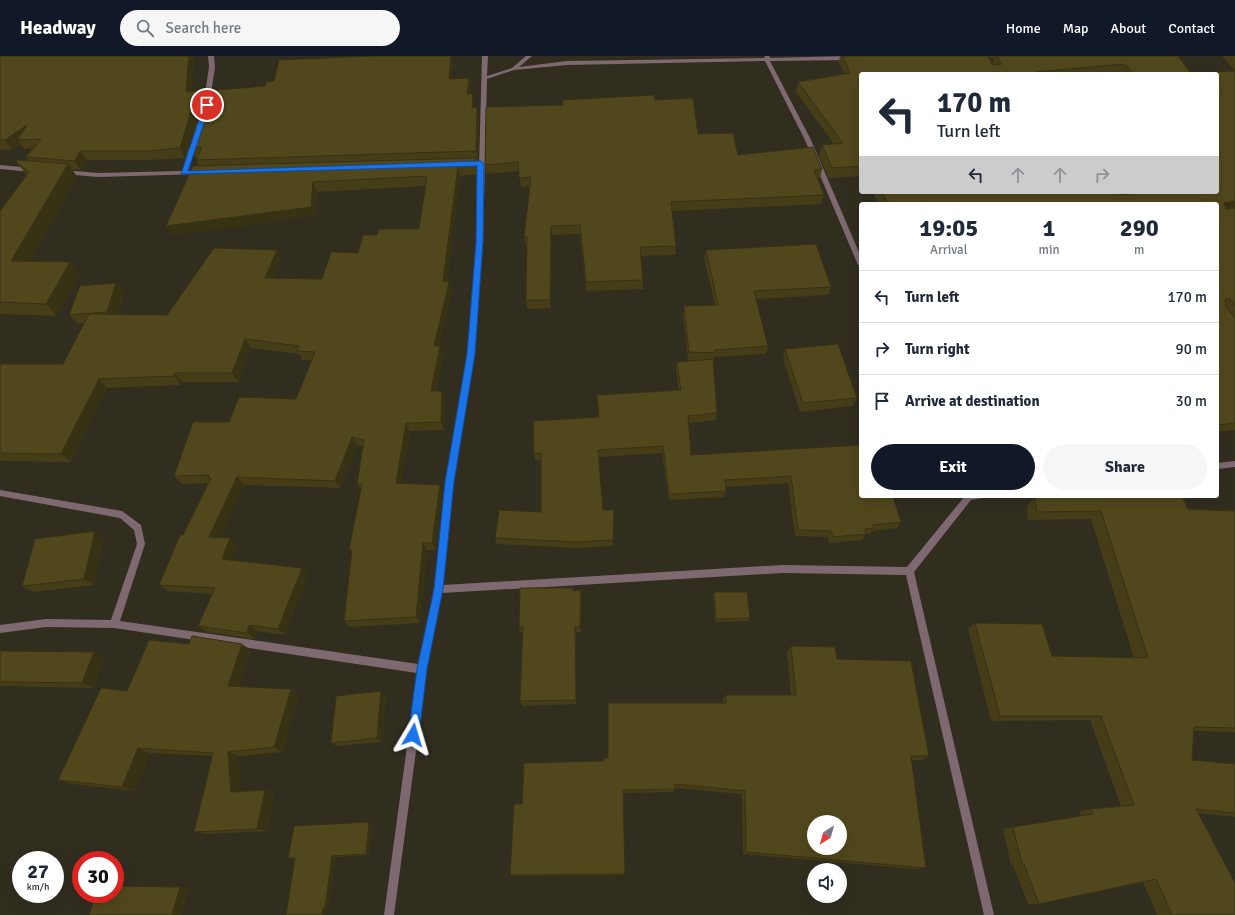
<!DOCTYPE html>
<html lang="en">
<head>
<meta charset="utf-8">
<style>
  :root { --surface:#fff; --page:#f6f6f7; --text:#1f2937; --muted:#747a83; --line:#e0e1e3; --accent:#111827 }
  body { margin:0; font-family:Signika,sans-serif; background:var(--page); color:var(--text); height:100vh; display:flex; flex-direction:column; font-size:15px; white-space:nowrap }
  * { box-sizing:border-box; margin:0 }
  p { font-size:13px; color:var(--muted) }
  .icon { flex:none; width:22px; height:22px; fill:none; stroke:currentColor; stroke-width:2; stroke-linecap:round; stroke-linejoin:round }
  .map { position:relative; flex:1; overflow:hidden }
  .sheet { position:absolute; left:859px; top:146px; width:360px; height:296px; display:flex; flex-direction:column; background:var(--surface); border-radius:4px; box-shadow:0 4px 16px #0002 }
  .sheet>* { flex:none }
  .guide { position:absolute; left:859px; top:16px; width:360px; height:122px; border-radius:4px; box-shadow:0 4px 16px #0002; background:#fff; color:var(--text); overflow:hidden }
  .needle { width:26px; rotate:217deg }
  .fabs { position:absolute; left:807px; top:759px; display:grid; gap:8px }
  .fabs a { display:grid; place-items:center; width:40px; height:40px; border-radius:50%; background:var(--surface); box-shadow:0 4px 16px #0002; font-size:20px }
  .speed { position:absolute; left:12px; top:795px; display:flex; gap:8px; font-size:20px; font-weight:700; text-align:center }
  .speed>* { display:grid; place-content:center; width:52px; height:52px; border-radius:50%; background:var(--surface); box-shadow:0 4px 16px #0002; line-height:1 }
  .speed small { font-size:10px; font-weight:400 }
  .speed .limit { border:6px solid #d22; background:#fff; color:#111 }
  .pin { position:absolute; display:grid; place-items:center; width:34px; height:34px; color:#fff; margin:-17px; border:2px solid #fff; border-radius:50%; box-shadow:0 1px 4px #0007 }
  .me { position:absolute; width:44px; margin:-22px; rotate:7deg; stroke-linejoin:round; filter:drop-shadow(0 0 3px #0008) }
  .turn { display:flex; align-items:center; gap:14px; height:84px; padding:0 12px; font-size:18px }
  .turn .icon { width:52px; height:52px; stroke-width:2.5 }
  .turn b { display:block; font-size:28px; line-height:34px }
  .lanes { display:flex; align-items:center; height:38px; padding:0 12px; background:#0003; justify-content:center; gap:20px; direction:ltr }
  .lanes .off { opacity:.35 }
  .eta { display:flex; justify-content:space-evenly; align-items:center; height:68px; text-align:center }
  .eta b { font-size:24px; font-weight:700; line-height:28px }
  .button { display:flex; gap:8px; margin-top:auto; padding:8px 12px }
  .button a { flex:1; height:46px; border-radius:24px; background:var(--accent); color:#fff; font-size:16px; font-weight:700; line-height:46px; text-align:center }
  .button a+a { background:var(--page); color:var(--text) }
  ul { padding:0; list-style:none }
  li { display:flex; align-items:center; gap:12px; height:52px; padding:0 12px; border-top:1px solid var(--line) }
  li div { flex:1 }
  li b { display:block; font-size:15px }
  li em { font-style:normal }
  header { display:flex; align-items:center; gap:24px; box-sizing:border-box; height:56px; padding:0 20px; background:var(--accent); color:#fff }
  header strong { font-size:19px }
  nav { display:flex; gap:22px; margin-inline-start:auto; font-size:14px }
  .search { width:280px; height:36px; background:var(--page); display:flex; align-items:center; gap:10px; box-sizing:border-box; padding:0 14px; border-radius:22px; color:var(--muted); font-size:15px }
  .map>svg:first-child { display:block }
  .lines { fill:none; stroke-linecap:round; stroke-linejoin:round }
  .street { fill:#7e6971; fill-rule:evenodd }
  .wall { fill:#453d18; fill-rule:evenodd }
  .shaded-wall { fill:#383214 }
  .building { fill:#50471c; stroke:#383214; fill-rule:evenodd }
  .route { fill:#1a73e8; stroke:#114b97 }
</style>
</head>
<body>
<header>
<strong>Headway</strong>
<div class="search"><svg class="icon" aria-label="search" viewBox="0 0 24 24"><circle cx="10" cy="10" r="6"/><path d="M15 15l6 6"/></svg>Search here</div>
<nav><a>Home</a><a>Map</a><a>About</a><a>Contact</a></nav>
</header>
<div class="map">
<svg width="1235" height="859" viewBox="0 0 1235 859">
  <rect width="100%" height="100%" fill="#312e20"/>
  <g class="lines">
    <path class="street" d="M208,0H214L215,11L210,44L207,46L204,44L209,11Z
      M482,0H488L487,20L512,12L526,0H532L519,11L567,5L764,2L765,0H769L770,2L850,0L853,2L850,4L770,5L811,84L861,201V211L858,209L805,84L765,5L567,9L514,14L487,23L483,186L475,297L454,426L443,529L783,509L907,511L965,440H984L983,442L971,444L914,516L994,859H984L906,519L783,517L442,537L427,613L394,859H384L417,617L114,572L46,571L0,577V569L46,563L111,564L137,488L134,474L120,462L0,440V434L122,455L141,469L145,488L120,565L418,608L434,533L446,426L467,297L477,186Z
      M194,83L197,85L188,115H202L203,116L200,118L98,121L64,118L61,116L64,114L98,117L182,115L191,85Z
      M0,109L32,112L35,114L32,116L0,113Z
      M1235,405V411L1217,413V407Z"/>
  </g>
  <path class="wall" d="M0,0L192,36L202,44L185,102L151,104H87L81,114L72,113L77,121L30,205L70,206L80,218L57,260L0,258V155L27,119L16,106L29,105L26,101L33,92L24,93L20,88L12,93L0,94Z
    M373,0H453L451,23L469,22L470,31V38L474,47V52L479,61L478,105H476L477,112V118L460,120L447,226H449L452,235L439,290H440L443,299L436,335H442L445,344L444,374L410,375L401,427L443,436L435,494H427L420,567L350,571L344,565L352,497L349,493L361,433L357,428L363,390L357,389L341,432L244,429L220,481L237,489L231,504L302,512L308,519L285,579L257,575L254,583L207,576L198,570L212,538L168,535L159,529L208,427L182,428L174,420L229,366L296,343L312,304H302L299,298L251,292L239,326H183L181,329L107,332L71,406L0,405V308H63L84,267L78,268L69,259L116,227L124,236L117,258L167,259L282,204L274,222L322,223L358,197L377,179L419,173L426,130L317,136L315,160L172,179L166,170L200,110L196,104L198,101H194L189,92L265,30L274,25Z
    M840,0H1178L1191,17L1235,15V374L1217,376V148H879L872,136H1217V18H861V120L829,122L819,100L822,89L834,88L796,36L798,26L844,18L839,6ZM990,2H994L992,7Z
    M1222,0H1235V15Z
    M655,44L698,78L738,99L822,113L820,122H818L824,139L821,148L672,155L676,190L675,199L640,200L643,224V233L586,235L580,178L552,179L551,252L527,253L526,244L527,190H526L524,181L530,130L521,131L519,115L486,118L485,109Z
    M706,194L831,231L828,239L756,243L768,290L766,298L714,301V305H713L717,357L716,364L689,367L691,399L861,389L901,466L897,472L872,475L870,478H866L862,484L829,487L828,481L795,480L788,427L725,431L726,435L724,441L669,444L662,397L599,401L603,454H614L613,490L577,492L497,488L495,482L541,456V404L535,405L534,398L599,361L597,339L679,334L676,314L677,306L697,304H688L683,258L684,250L715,249L704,202Z
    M785,293L857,342L853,350L800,356L783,302Z
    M1035,442L1188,453L1235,455V676L1194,675L1192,704L1235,708V761L1198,757L1235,859H1157L1143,826L1039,848H1028L1013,809H1011L1003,773L1081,760L1079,755L1091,753L1121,750L1090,664L991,665L968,573L975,567L1052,600L1134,602L1091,463L1028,464L1027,450Z
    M104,482L94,529L33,536L22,530Z
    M573,532L574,535L581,540V576H576V648L522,650L520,645L522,576H520L519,571Z
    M714,536L750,562L749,565L715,566L713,539Z
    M791,590L837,603L929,700L921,704H911L926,812L917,813L743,798L742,738L675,732L673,736L623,737L624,819L513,820L510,819L522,748L604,705L608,702L723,647V644L726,639H791L787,596Z
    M251,594L239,630L299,638L283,696L238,700L240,735L265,734L274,737L267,775L206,778L194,776L212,700L150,697L135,735L73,728L58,724Z
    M0,595L94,596L105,601L93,632L0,630Z
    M386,640L382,686L337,690L331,687Z
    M369,766L372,767L369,799L336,801L328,852H326V859L295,803L288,802Z"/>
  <path class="shaded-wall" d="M189,0H195L191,45L186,36Z
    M451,0H453L451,32L449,23Z
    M469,22L470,31L469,47L467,38Z
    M197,35L202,44L185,102L180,92Z
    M473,38L474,47V61L472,52Z
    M477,51L479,61L478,105L476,95Z
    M27,69L17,84L20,88L12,93L5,84Z
    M80,95L87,104L81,114L75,105Z
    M476,102L477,112V118L475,109Z
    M68,108L77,121L23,218L11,205Z
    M458,110L460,120L446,235L443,225Z
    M313,126L317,136L315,160L172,179L166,170Z
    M1235,145V153L1217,157L1224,147Z
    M551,170L552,179L551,252L550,244Z
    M277,194L282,204L270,231L265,222Z
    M70,206L80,218L57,260L46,248Z
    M449,226L452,235L437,299L434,290Z
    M116,227L124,236L114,265L107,256Z
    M245,283L251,292L239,326L232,317Z
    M440,290L443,299L434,343L431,335Z
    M175,317L183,326L181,329L174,320Z
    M99,323L107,332L71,406L61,398Z
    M442,335L445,344L444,374L441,366Z
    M406,367L410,375L400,434L396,427Z
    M352,381L357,389L341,432L335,425Z
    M237,421L244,429L217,488L209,481Z
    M440,429L443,436L435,494L432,487Z
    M95,475L104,482L94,529L84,523Z
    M230,482L237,489L229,509L222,503Z
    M423,487L427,494L420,567L416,561Z
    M302,512L308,519L285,579L278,573Z
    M581,534V576L580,571Z
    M249,569L257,575L254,583L247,577Z
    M575,571L576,576V648V644Z
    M242,588L251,594L238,635L228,630Z
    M94,596L105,601L93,632L82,627Z
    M291,633L299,638L283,696L274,691Z
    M381,635L386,640L382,686L377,682Z
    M138,692L150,697L135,735L122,731Z
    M228,696L238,700L241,739L231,736Z
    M265,734L274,737L267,775L257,773Z
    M369,766L372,767L369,799L366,798Z
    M332,800L336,801L328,852H325Z
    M180,831L190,832L182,859H172Z
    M323,852H326V859H322Z"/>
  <path class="building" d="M0,0H189L186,36L197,35L180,92L146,95H80L75,105L26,101L41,83L17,84L27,69L5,84H0Z
    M373,0H451L449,23L469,22L467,38H473L472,52L477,51L476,95L196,104L202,91L189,92L206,35L265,30L266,26L274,25L279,4Z
    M843,0H988L993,9L1002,8L997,0H1178L1191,17L1235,15V145L1224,147L1226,153L1235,152V249L1230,243H1225L1226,251L1235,262V367L1217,369V148H888L882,136H1117L1120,139L1130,138L1128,136H1217V18H1134L1125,8L1036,16L1038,18H861V110L832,112L822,89L843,87L798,26L850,17Z
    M654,39L655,44L693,42L698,78L733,77L738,99L813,91L822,113L814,114L824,139L671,146L676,190L640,191L643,224L586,226L580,169L551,170L550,244H526L527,181H524L531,121L519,122L518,106L485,109L486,51L563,49L562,44Z
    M476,102L475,109L458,110L443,225L449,226L434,290H440L431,335H442L441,366L406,367L396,427L440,429L432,487H423L416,561L344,565L352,494L349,493L362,428H357L364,384L352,381L335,425L237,421L209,481L230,482L222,503L302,512L278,573L249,569L247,577L198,570L215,532L159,529L180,479H183L211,422H208L209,419L174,420L193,366H229L239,341L296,343L315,296L297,295L299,290L245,283L232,317H175L174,320L99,323L61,398L0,397V308H63L89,258L167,259L214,192L277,194L265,222L322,223L331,196L358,197L363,179H377L379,173H419L427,120L313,126L311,151L166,170L193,110Z
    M18,104L68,108L11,205L70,206L46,248L0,246V155L29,116L16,106Z
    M816,188L831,231L754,235L768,290L715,294V297L689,296L684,250L718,249L706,194Z
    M116,227L107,256L69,259L80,230Z
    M838,288L857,342L803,347L785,293Z
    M713,303L717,357L688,360L691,399L861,389V440H893L901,466L873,469L874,472L865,473L866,478L833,481L831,475L798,474L791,420L725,424L726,435L669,438L663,390L598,394L603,454H614L613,484L577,486L495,482L499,454L541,456V397L534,398L533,365L599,361L597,339L681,334L677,306Z
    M1047,440H1182L1188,453L1235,455V672L1194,671L1192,704L1235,708V757L1196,753L1235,827V859H1172L1156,823L1039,848L1024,808H1022L1013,771L1093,758L1091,753L1134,749L1101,660H1000L975,567L1042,568L1052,600L1148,602L1101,455L1037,456L1035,442Z
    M95,475L84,523L22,530L35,483Z
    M520,532H573V535L581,534L580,571H575L576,644L520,645L523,571H519Z
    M714,536H747L750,562L716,563Z
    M192,580L242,588L228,630L291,633L274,691L228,696L231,736L265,734L257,773L194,776L213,697L138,692L122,731L58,724L101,632L127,635L149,584L189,588Z
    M791,590L835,591L837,603L911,605L929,700H911L926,812L746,796L745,735L675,728V733L623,734L625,818L510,819L514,748H522L524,707L604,705V702H608V647H726V639H796ZM814,766H840V792H814Z
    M0,595L94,596L82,627L0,626Z
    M381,635L377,682L331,687L336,640Z
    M369,766L366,798L332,800L325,852H323L322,859H286L295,802H288L294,770Z
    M115,830L180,831L172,859H89L96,838H115Z"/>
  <path class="route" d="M207,47L210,49L188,115L481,105L484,108L483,186L475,298L454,426L443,533L427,613L419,679L417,683L413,685L410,683L408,679L417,613L434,533L445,426L467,298L476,186L477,110L181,118L204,49Z"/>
</svg>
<div class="fabs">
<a><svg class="needle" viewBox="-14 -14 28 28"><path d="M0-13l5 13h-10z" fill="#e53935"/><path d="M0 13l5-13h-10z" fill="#747a83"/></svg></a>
<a><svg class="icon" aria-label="sound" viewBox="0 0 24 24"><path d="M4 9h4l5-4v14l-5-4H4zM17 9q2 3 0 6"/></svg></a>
</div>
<div class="speed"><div>27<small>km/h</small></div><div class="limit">30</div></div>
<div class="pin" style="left:207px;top:49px;background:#d93025"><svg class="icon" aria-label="arrive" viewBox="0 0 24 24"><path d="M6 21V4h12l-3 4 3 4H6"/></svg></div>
<svg class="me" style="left:413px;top:679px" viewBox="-20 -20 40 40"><path d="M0-17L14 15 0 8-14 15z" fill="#1a73e8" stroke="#fff" stroke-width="4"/></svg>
<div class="guide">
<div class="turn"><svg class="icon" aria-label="left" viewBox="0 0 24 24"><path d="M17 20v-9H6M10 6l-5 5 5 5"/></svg><div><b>170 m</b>Turn left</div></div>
<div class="lanes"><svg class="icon" aria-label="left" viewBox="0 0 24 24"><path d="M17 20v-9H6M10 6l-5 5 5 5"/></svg><svg class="icon off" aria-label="ahead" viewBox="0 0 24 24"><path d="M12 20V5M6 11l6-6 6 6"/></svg><svg class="icon off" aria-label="ahead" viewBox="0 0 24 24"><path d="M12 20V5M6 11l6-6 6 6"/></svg><svg class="icon off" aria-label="right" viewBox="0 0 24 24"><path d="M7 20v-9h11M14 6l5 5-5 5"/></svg></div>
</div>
<section class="sheet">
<div class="eta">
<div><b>19:05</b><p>Arrival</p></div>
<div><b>1</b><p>min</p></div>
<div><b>290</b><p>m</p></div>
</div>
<ul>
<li><svg class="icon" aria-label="left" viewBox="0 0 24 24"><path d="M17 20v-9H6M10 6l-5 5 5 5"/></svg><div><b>Turn left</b></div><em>170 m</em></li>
<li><svg class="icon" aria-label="right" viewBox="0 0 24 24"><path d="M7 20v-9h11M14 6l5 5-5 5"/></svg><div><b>Turn right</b></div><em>90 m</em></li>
<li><svg class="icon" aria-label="arrive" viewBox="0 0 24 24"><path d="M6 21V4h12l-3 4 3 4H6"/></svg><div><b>Arrive at destination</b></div><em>30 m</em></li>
</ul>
<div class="button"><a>Exit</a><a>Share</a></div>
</section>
</div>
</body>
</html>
